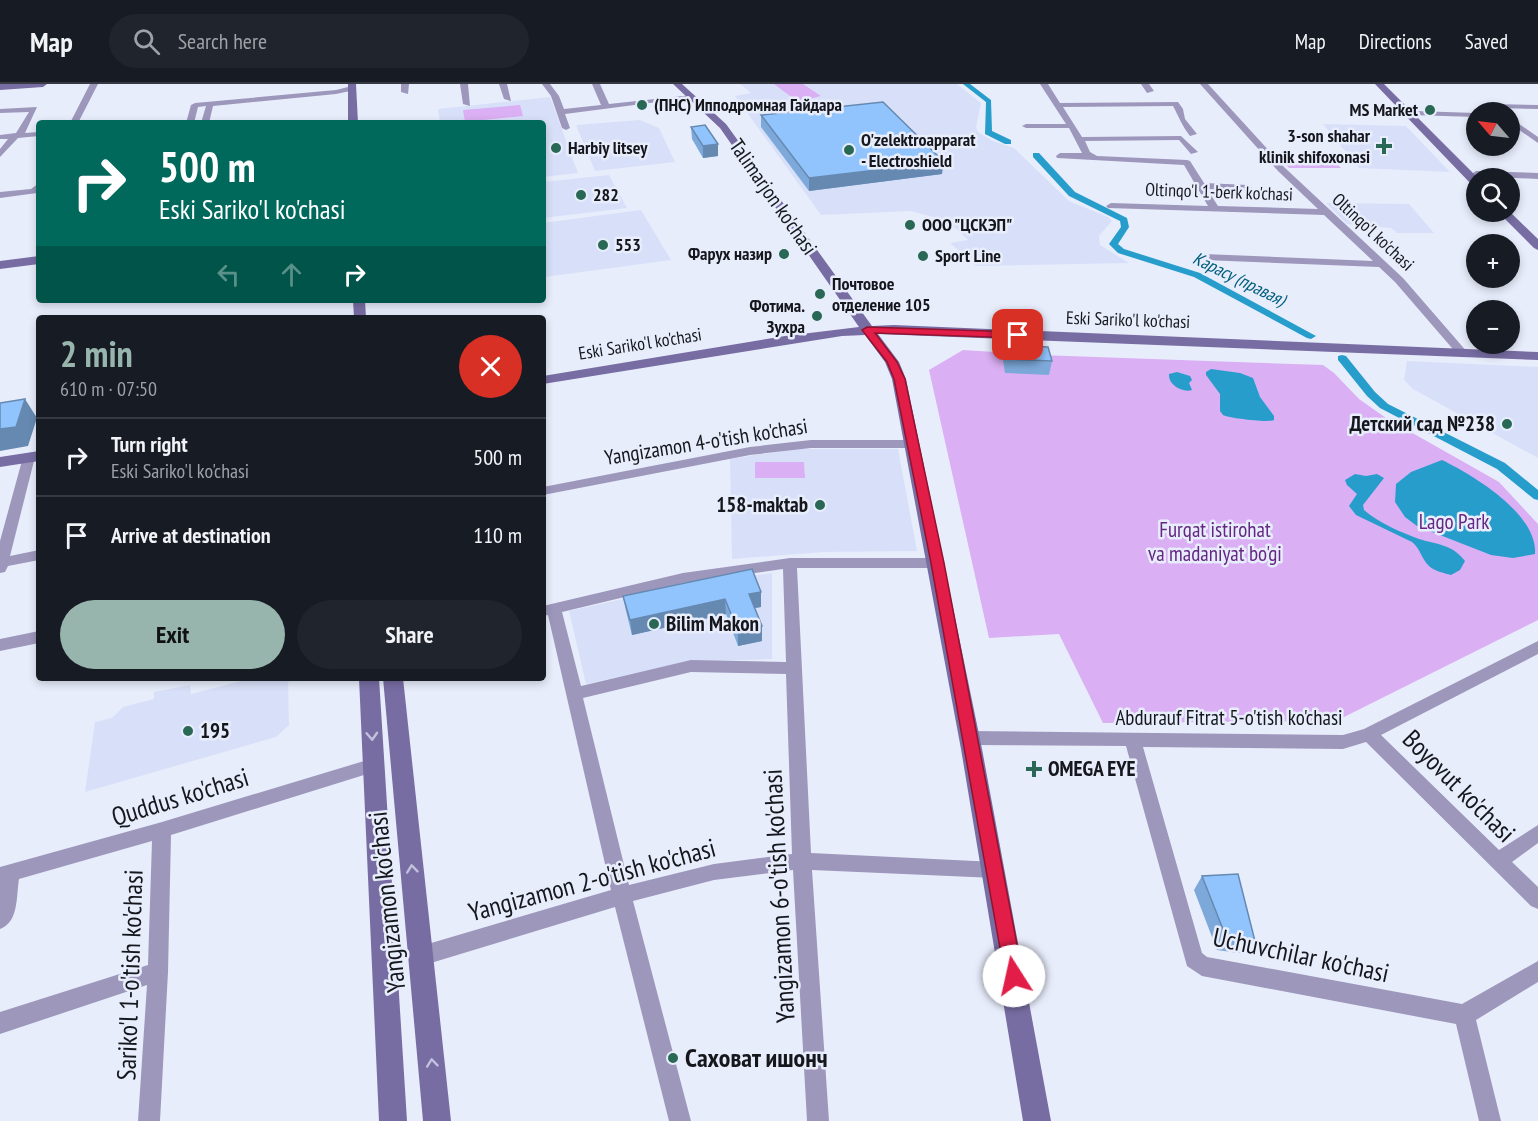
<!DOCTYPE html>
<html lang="en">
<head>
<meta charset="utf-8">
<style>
  :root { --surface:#171b24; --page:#20242c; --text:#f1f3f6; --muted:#9ea1a6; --line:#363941; --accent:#97b4ad }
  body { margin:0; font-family:"PT Sans Narrow",sans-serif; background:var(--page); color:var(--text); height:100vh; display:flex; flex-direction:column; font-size:22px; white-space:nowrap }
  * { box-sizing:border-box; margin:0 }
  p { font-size:20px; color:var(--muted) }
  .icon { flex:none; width:33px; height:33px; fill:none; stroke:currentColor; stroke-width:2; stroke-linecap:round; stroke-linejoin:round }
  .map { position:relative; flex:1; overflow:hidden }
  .sheet { position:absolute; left:36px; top:231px; width:510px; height:366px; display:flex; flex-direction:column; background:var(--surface); border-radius:6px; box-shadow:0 3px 9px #0003 }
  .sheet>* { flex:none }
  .banner { position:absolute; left:36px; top:36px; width:510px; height:183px; border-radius:6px; box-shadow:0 3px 9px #0003; background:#00695c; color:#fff; overflow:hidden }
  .needle { width:39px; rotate:298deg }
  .buttons { position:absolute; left:1466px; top:18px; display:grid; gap:12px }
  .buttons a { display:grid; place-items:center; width:54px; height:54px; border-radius:50%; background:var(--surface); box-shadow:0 3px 9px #0003; font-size:30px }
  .pin { position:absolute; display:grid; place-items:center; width:51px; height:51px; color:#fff; margin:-26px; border-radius:12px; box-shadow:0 3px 9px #0006 }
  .me { position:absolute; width:66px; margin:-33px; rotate:350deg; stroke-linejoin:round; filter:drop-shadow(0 0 4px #0008) }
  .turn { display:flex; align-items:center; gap:21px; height:126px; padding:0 24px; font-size:27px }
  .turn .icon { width:78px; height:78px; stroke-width:2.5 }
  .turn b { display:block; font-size:42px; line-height:51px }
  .lanes { display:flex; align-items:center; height:57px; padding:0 24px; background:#0003; justify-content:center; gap:30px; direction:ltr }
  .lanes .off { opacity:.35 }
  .round { display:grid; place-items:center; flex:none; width:63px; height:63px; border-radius:32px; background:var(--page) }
  .headline { display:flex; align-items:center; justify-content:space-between; height:102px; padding:0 24px }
  h1 { font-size:36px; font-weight:700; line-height:45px; color:var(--accent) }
  .primary-button { display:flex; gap:12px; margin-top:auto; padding:12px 24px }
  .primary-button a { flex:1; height:69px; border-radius:36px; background:var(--accent); color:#111; font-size:24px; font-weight:700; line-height:69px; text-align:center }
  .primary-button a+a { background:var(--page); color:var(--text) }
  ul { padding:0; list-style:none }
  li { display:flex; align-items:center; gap:18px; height:78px; padding:0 24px; border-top:2px solid var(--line) }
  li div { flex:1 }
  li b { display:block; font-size:22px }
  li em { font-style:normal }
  header { display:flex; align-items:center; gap:36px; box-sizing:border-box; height:84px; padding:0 30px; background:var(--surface); border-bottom:2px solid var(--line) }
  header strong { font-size:28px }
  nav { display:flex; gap:33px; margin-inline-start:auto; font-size:21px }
  .search { width:420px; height:54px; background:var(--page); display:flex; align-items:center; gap:15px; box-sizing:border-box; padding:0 21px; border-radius:33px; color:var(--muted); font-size:22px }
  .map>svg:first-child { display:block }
  .built { fill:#d8e0f9 }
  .green { fill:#daaff3 }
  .water { fill:#279dcc }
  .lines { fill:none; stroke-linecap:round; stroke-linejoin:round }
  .canal { fill:#279dcc; fill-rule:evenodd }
  .street { fill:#9d97bc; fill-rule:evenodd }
  .secondary { fill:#786da3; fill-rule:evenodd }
  .wall { fill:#7da9da }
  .shaded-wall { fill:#6689b1 }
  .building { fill:#91c4fd; stroke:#6689b1; stroke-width:1.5 }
  .oneway { stroke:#c1c0dd }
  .route { fill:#e11d48; stroke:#92132f; stroke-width:1.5 }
  .poi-dot { fill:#296854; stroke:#e8edfc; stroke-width:2 }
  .labels { text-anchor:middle; stroke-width:5; stroke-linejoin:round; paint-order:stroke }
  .far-poi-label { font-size:18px; font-weight:bold; fill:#15171d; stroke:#e8edfc; text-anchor:start }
  .far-street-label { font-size:18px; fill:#15171d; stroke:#e8edfc }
  .far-water-label { font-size:18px; font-style:italic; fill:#005d7e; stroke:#e8edfc }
  .street-label { font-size:21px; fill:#15171d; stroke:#e8edfc }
  .poi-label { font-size:21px; font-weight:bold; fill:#15171d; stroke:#e8edfc; text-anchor:start }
  .park-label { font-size:21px; fill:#652782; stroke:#e8edfc }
  .near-street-label { font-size:26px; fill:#15171d; stroke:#e8edfc }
  .near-poi-label { font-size:26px; font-weight:bold; fill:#15171d; stroke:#e8edfc; text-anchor:start }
</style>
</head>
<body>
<header>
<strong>Map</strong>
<div class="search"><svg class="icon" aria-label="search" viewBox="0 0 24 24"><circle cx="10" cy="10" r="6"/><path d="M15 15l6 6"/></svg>Search here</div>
<nav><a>Map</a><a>Directions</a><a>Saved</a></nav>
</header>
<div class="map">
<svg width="1538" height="1037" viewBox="0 0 1538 1037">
  <rect width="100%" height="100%" fill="#e8edfc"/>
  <path class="built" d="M740,0H957L981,19L976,43L978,48L993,57L1014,64L1069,117L1108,133L1112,137L1099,152L1100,161L1129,179L976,182L950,159L968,156L948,137L911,127L821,131L735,12L751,9Z
    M550,13L578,89L543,93V39H436L440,38L438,25Z
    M640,36L659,44L675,78L595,87L576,41Z
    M1323,40L1406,42L1450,88L1359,84Z
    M609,91L627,124L543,134V98Z
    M1326,119L1409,120L1434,149H1397L1391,144L1347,140Z
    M641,126L671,176L545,193L543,186V139Z
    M1407,277L1538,283V374L1413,305L1404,296Z
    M796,365H898L917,467L824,468L732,475L730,375Z
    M772,489V575L686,578L586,600L569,527L685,501Z
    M253,594H301L288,598L289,641L276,653L85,708L95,638L112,634L123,623L154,615V608L190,601L191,610Z"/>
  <path class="green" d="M774,0H803L821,12L798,18Z
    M520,21L523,32L465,38L463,26Z
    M1282,76L1334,77L1341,84H1289Z
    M963,266L1039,271L1323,281L1334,289L1359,315L1386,334L1499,398L1538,440V536L1336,637L1103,639L1059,550L989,554L929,286Z
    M755,378H804L805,394H755Z"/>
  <path class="water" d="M1211,285L1240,289L1253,294L1260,313L1274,332V336C1268,339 1229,334 1223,331L1220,327V310L1206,291V288Z
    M1177,288L1190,292L1192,296L1189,299L1192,306C1182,309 1168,301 1169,290Z
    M1442,376C1473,391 1538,430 1535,470L1513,474L1491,471L1417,442L1405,433L1395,418L1396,400L1411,388Z
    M1355,390L1366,392L1377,390L1384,394L1363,421L1364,426C1379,439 1400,448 1419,455C1438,461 1452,460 1465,477L1460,486L1451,491C1444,489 1434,487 1429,482C1421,474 1420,464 1412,458L1356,431L1349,422L1357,410L1347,401L1345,396Z"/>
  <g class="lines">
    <path class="canal" d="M963,0H970L991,16L992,47L1011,56V60H1005L985,50L986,18Z
      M1033,69H1039L1075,108L1127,134L1129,143L1118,160L1124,165L1200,189L1316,252L1311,255L1307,254L1194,193L1118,169L1109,160L1121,143L1120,137L1069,112L1033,73Z
      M1342,271L1346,272L1375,308L1388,320L1505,379L1538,406V416L1534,415L1497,385L1380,324L1367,312L1338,276V272Z"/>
    <path class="street" d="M90,0H98L78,39H70Z
      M401,0H409L408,10L401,8Z
      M460,0H468L470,22L463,20Z
      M499,0H507L511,17L504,15Z
      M542,0H550L559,12L564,25L601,21L592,0H600L609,20L692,11L696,13L565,30L570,44L566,46L562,44L551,12Z
      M1040,0H1048L1060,19L1178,18L1183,25L1185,35L1197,50L1190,52C1182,42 1179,33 1173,22L1063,23L1082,53L1181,52L1198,68L1191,70L1179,56L1085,57L1090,68L1097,72L1187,76L1190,77L1204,99L1248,101L1252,104L1248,107L1207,105L1218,122L1318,125L1278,87L1200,0H1208L1284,83L1403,194L1468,269L1462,272L1458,271L1395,198L1379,183L1204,176L1199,173L1204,170L1373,177L1324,131L1108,124L1106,122L1111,119L1208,122L1184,81L1057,74L1056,72L1060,69H1082L1069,44H1026L1022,42L1026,40H1066Z
      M1141,0H1149L1154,7L1147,9Z
      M352,2L355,6L336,10L213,22L209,39H201L206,22L198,23L194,39H186L191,21L195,19L336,6Z
      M1492,20L1538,21V25L1500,24L1504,28H1496L1488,22Z
      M37,23L25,49L39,48V52L18,54L0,73V65L8,55H0V51L16,49L29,28L0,29V25Z
      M1415,27L1476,29V33L1412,31L1411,29Z
      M1509,33L1538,53V59L1509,39Z
      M1476,87L1538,89V95L1473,92L1472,90Z
      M39,99L37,109L0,114V108L31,105Z
      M811,356H913L919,360L913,364H811L750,371L543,411V403L750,363Z
      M29,369L35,373L10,472L39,466V476L8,482L5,488L0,489V457L23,373Z
      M790,474H938L945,479L938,484H797L811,769L995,778L1002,780L1004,786L1002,792L995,794L812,786L829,1037H807L793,786L714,796L633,817L691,1037H669L615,823L421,882L414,879L411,872L414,865L421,862L611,806L548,531L543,532V522L683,489ZM783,485L786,578L691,576L581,602L562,528L683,499ZM691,588L786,590L792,770L714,780L629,801L583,614Z
      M39,547V559L0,567V555Z
      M1538,557V570L1381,651L1499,766L1538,741V759L1512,778L1538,803V825L1531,822L1366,658L1343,665L1143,663L1202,869L1207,873L1462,920L1538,877V898L1476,936L1501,1037H1479L1456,940L1202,892L1187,882L1126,662L969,661L963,659L961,654L963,649L969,647L1343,651L1364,645Z
      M374,674L380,676L383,681L380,686L171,751L168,888L160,1037H138L147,901L0,950V928L148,881L152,757L19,795C16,813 19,838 0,845V783L162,738Z"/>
    <path class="secondary" d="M0,0H47L43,3L0,6Z
      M348,0H356L358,39H348Z
      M673,0H682L726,40L872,242L894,241L1538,268V276L878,250L899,278L906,295L982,665L1051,1037H1023L961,665L892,295L885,278L865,251L842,252L543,300V292L785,252L859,243L720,44Z
      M1375,0H1384L1478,94L1476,102L1472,101Z
      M1509,127L1538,155V166L1534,164L1498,128Z
      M39,172V180L0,185V177Z
      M353,216H365L366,234H354Z
      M39,367V377L0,383V373Z
      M359,594H379L407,1037H379Z
      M383,594H403L451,1037H423Z"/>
  </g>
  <path class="wall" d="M761,31L942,90L809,107L761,43Z
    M691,43L718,60V72L703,74L692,55Z
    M1006,261L1052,277L1049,291L1005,289L1003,275Z
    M752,485L761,523L754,524L762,557L738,562L726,530L632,551L626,527L623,512Z
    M1202,792L1255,857L1246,870L1217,866L1194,806Z"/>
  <path class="shaded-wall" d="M718,60V72L703,74V62Z
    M944,78L942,90L809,107V94Z
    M25,315L37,334L28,362L0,367V345Z
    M761,508V523L749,525V510Z
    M725,515L726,530L632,551L630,536Z
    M762,542V557L738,562V547Z"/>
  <path class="building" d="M883,18L944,78L809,94L761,31Z
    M705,41L718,60L703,62L691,43Z
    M1006,261L1048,263L1052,277L1007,275Z
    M25,315L16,343L0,345V319Z
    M752,485L761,508L749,510L762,542L738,547L725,515L630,536L623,512Z
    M1238,790L1255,857L1226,853L1202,792Z"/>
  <defs><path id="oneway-chevron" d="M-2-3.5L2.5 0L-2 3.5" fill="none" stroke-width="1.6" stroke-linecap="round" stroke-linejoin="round" transform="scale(1.5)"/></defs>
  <g class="oneway">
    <use href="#oneway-chevron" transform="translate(372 652) rotate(87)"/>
    <use href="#oneway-chevron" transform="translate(412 785) rotate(-96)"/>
    <use href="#oneway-chevron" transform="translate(432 979) rotate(-96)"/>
  </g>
  <path class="route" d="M867,243L1018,248L1023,251L1018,254L875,249L897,278L905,295L944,479L1023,892L1021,899L1014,902L1007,899L1005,892L931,479L894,295L887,278L862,246Z"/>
  <g class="poi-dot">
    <circle cx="642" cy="21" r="6"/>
    <circle cx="1430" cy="26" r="6"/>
    <path d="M1381 53h6v6h6v6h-6v6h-6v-6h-6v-6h6z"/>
    <circle cx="556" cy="64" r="6"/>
    <circle cx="849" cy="66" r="6"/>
    <circle cx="581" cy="111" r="6"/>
    <circle cx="910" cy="141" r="6"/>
    <circle cx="603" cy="161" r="6"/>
    <circle cx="784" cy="170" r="6"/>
    <circle cx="923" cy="172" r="6"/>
    <circle cx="820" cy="210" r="6"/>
    <circle cx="817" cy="232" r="6"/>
    <circle cx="1507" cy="340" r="6"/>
    <circle cx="820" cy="421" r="6"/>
    <circle cx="654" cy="540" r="6"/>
    <circle cx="188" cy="647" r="6"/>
    <path d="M1031 676h6v6h6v6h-6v6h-6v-6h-6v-6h6z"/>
    <circle cx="673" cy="974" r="6"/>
  </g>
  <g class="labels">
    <g class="far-poi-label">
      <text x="654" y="27">(ПНС) Ипподромная Гайдара</text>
      <text x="1418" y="32" text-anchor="end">MS Market</text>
      <text x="1370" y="58" text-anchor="end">3-son shahar<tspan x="1370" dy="21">klinik shifoxonasi</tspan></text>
      <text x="861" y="62">O'zelektroapparat<tspan x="861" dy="21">- Electroshield</tspan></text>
      <text x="568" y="70">Harbiy litsey</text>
      <text x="593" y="117">282</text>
      <text x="922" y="147">ООО "ЦСКЭП"</text>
      <text x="615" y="167">553</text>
      <text x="772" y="176" text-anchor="end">Фарух назир</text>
      <text x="935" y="178">Sport Line</text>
      <text x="832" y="206">Почтовое<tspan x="832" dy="21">отделение 105</tspan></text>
      <text x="805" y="228" text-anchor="end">Фотима.<tspan x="805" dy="21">Зухра</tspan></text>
    </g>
    <g class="far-street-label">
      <text transform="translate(1219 108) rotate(2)" y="6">Oltinqo'l 1-berk ko'chasi</text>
      <text transform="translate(1373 148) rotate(43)" y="6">Oltinqo'l ko'chasi</text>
      <text transform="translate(1128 236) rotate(2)" y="6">Eski Sariko'l ko'chasi</text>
      <text transform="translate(640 260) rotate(-9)" y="6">Eski Sariko'l ko'chasi</text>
    </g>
    <g class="far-water-label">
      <text transform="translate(1239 195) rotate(26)" y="6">Карасу (правая)</text>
    </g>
    <g class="street-label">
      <text transform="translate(773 113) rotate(55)" y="7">Talimarjon ko'chasi</text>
      <text transform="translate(706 358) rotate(-9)" y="7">Yangizamon 4-o'tish ko'chasi</text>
      <text x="1229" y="641">Abdurauf Fitrat 5-o'tish ko'chasi</text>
    </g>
    <g class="poi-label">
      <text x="1495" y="347" text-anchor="end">Детский сад №238</text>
      <text x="808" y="428" text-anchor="end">158-maktab</text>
      <text x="666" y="547">Bilim Makon</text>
      <text x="200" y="654">195</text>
      <text x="1048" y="692">OMEGA EYE</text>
    </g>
    <g class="park-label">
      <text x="1454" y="445">Lago Park</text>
      <text x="1215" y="453">Furqat istirohat<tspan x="1215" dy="24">va madaniyat bo'gi</tspan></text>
    </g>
    <g class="near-street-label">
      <text transform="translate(1459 702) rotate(45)" y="9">Boyovut ko'chasi</text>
      <text transform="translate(180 713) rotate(-17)" y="9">Quddus ko'chasi</text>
      <text transform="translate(592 796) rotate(-15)" y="9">Yangizamon 2-o'tish ko'chasi</text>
      <text transform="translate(779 812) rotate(-93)" y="9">Yangizamon 6-o'tish ko'chasi</text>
      <text transform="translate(387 818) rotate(-96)" y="9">Yangizamon ko'chasi</text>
      <text transform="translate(1301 871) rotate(12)" y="9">Uchuvchilar ko'chasi</text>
      <text transform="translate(130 891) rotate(-88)" y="9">Sariko'l 1-o'tish ko'chasi</text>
    </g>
    <g class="near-poi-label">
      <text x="685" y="983">Саховат ишонч</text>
    </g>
  </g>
</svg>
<div class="buttons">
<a><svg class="needle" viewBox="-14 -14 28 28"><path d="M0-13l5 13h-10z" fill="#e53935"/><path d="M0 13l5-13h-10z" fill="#9ea1a6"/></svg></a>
<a><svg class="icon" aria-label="search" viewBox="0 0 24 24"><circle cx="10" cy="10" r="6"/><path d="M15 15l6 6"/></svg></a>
<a>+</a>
<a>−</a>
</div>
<div class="pin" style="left:1018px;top:251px;background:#d93025"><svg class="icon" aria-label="arrive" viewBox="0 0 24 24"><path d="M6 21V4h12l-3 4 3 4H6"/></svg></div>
<svg class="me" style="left:1014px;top:892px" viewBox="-20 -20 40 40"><circle r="19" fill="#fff"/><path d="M0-13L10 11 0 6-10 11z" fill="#e11d48"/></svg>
<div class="banner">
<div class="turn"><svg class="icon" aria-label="right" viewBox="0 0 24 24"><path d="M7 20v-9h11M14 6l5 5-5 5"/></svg><div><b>500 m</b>Eski Sariko'l ko'chasi</div></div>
<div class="lanes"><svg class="icon off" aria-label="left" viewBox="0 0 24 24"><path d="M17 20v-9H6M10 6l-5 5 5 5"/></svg><svg class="icon off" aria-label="ahead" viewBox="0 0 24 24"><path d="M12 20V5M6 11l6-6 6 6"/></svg><svg class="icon" aria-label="right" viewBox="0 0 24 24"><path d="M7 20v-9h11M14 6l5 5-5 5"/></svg></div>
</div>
<section class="sheet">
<div class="headline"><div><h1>2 min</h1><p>610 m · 07:50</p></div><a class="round" style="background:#d93025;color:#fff"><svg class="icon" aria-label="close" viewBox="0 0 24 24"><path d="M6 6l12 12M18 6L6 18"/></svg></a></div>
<ul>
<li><svg class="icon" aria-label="right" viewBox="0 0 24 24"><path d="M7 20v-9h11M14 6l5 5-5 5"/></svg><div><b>Turn right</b><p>Eski Sariko'l ko'chasi</p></div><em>500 m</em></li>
<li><svg class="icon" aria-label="arrive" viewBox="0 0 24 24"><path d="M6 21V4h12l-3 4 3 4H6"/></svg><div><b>Arrive at destination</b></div><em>110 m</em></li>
</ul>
<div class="primary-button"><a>Exit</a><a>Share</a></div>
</section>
</div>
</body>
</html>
